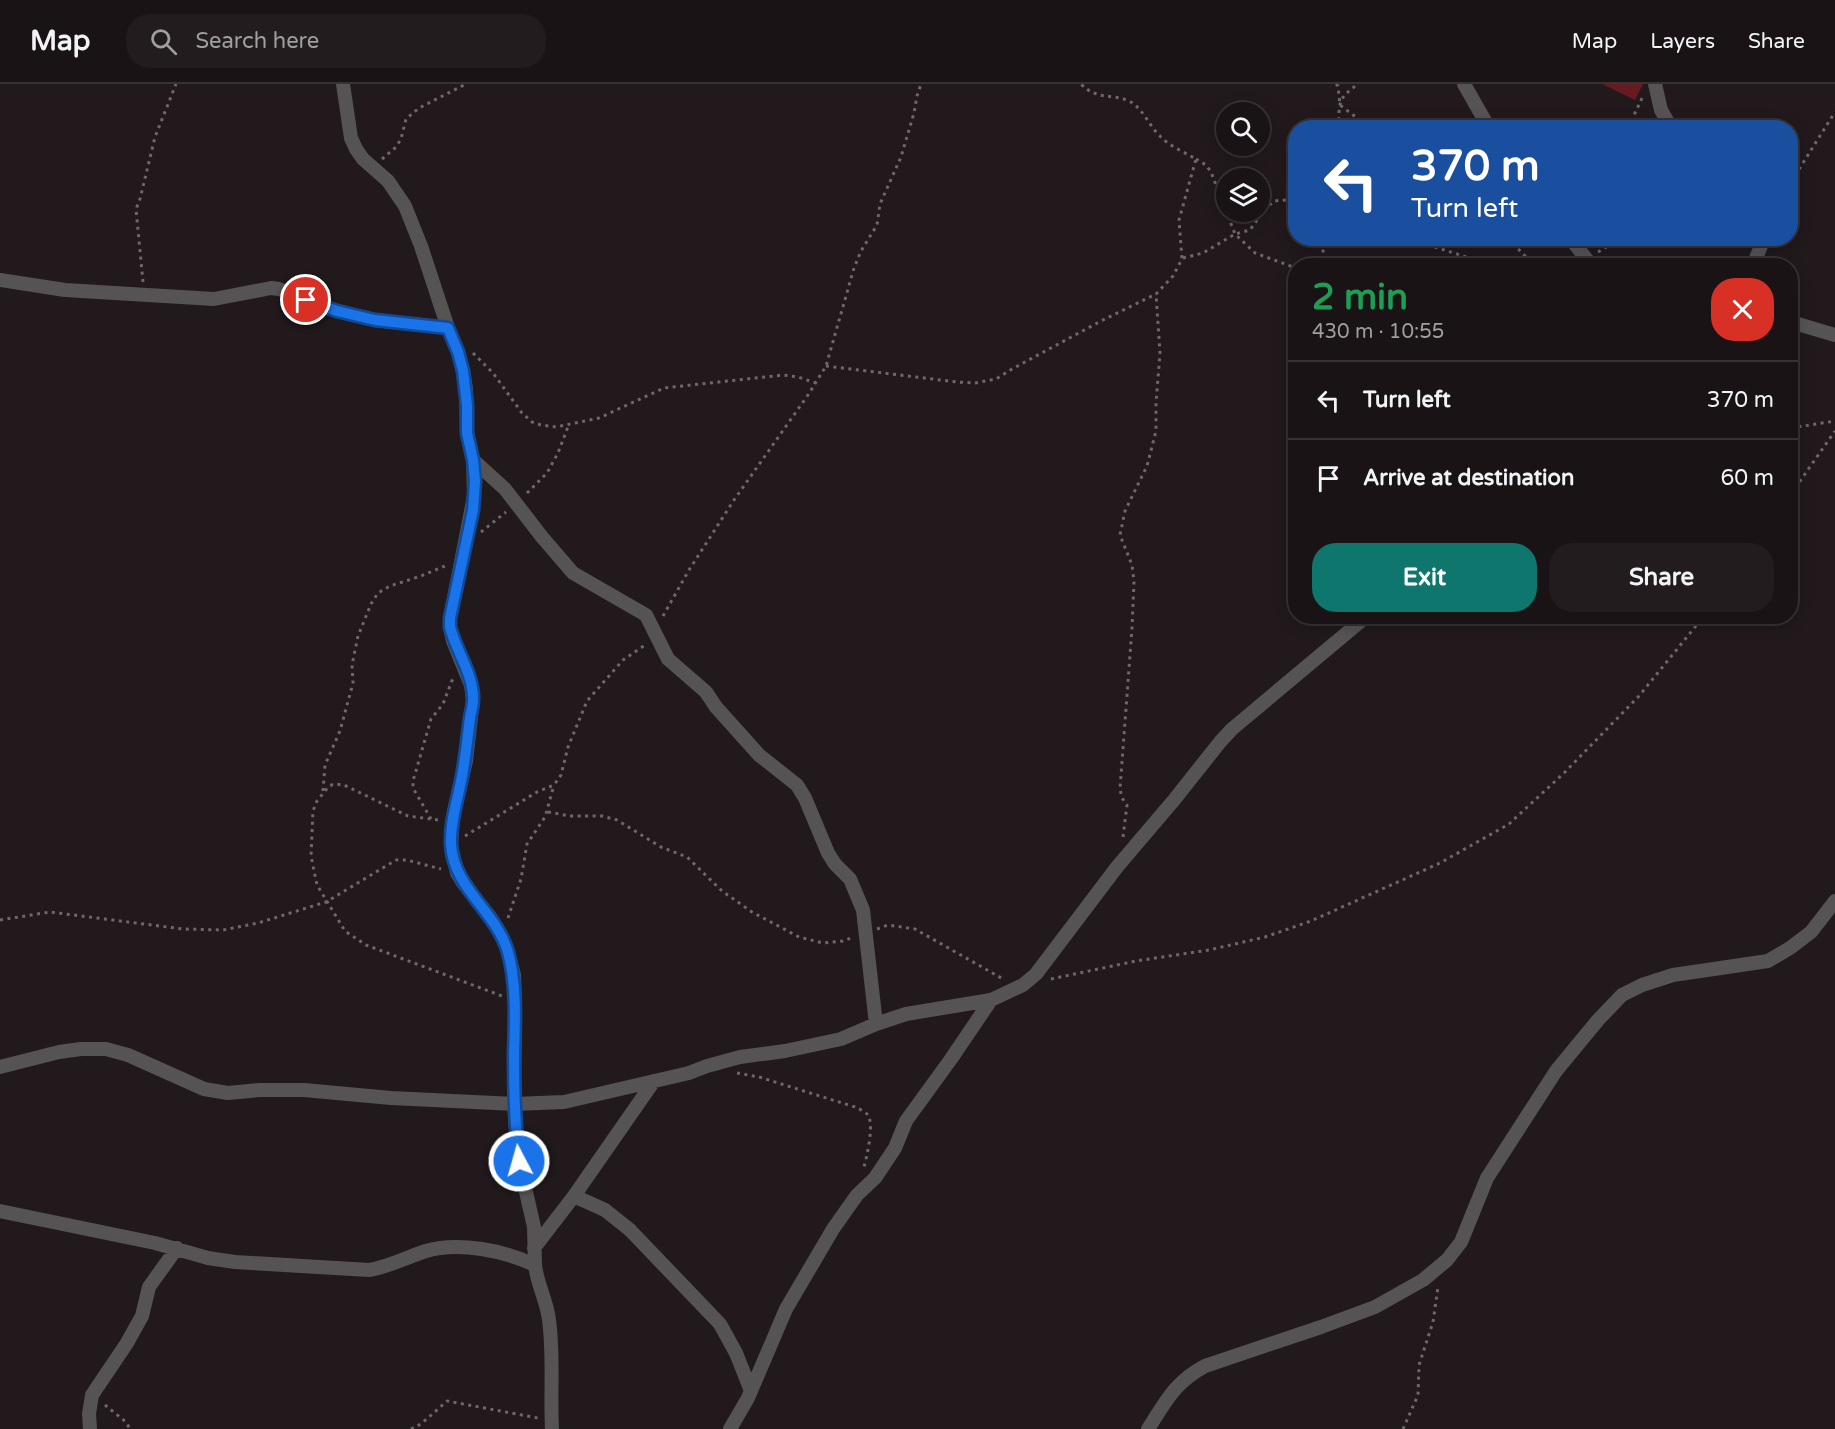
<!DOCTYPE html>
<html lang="en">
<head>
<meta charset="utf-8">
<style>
  :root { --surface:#191315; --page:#221c1e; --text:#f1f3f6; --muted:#9f9ea0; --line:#373234; --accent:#0f766e }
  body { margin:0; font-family:"Varela Round",sans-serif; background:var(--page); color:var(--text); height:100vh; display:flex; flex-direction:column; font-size:22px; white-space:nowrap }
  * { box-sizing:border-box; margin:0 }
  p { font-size:20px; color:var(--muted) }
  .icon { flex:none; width:33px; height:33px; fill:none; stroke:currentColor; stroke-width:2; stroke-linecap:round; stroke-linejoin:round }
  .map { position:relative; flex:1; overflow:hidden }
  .panel { position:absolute; left:1288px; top:174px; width:510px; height:366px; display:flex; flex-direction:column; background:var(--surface); border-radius:24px; box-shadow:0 3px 15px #0003,0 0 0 2px var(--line) }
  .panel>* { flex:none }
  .guide { position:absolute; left:1288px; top:36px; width:510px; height:126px; border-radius:24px; box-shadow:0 3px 15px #0003,0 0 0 2px var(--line); background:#1a4fa0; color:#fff; overflow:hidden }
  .fabs { position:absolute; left:1216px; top:18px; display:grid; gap:12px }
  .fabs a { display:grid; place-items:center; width:54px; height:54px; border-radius:50%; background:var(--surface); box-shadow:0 3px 15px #0003,0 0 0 2px var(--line); font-size:30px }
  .pin { position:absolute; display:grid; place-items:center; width:51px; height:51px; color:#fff; margin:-26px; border:3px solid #fff; border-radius:50%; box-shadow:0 2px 6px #0007 }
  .me { position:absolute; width:66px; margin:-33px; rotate:354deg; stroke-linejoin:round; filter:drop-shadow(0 0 4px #0008) }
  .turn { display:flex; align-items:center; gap:21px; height:126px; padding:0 24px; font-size:27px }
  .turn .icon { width:78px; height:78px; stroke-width:2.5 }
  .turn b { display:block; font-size:42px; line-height:51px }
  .round { display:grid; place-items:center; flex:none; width:63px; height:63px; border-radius:24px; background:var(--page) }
  .headline { display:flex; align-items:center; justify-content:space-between; height:102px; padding:0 24px }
  h1 { font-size:36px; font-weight:700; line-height:45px; color:#1e9e55 }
  .cta { display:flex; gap:12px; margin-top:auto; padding:12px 24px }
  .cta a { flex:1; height:69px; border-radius:24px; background:var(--accent); color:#fff; font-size:24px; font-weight:700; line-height:69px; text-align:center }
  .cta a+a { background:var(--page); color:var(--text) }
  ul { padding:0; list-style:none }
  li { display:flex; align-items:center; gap:18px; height:78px; padding:0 24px; border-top:2px solid var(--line) }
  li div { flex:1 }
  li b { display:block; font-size:22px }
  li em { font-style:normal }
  header { display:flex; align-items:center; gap:36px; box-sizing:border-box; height:84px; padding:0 30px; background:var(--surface); border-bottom:2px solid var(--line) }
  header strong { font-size:28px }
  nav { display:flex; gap:33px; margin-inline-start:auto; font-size:21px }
  .search { width:420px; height:54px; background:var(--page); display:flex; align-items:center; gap:15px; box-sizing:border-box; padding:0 21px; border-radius:24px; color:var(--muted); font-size:22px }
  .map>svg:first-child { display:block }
  .building { fill:#651b20 }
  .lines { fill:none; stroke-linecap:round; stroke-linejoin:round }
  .path { stroke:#6f686a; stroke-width:3; stroke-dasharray:3 4.5; stroke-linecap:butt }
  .street { stroke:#565355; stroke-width:14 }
  .route-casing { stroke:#114b97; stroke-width:15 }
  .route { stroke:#1a73e8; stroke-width:10 }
</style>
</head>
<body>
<header>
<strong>Map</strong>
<div class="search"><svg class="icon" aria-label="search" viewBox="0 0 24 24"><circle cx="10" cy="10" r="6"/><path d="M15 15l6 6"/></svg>Search here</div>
<nav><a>Map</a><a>Layers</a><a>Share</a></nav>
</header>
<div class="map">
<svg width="1835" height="1345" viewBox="0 0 1835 1345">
  <rect width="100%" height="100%" fill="#21191c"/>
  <path class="building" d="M1602,0H1643L1635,16Z"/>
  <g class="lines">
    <path class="path" d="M1336,0L1338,2L1340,21L1370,44
      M1339,44C1339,19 1337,15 1358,0
      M1628,44L1643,12
      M382,75L396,63L401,55L406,35L419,24L466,0
      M1196,75L1206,81L1211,88L1235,150L1255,169L1296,184
      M1791,98L1835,28
      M1406,154L1473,175L1486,182
      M1508,154L1524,171L1540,182
      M1598,168L1621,154
      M1183,174L1203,169L1235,150L1250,146L1265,125L1274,117L1296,115
      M1316,182L1326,161L1332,154
      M143,198L136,125L140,115L155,53L176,0
      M473,269L493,289L522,329L532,338L541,341L556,343L599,334L664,304L783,291L798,293L816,299
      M826,282L957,298L975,299L996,295L1012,285L1101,237L1156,210L1173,192L1182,175L1179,136L1196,75C1184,68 1169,62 1160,52C1149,42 1143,24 1129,17C1111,9 1098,17 1081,0
      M1791,344L1835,337
      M527,409L547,389L558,369L569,340
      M1791,410L1835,347
      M481,448L506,428
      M663,532L689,486L734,416L808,311L826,282L854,184L861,167L877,141L880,120L901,73L914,29L917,12L921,0
      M323,707L325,681L340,647L353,599L352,581L358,552L371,520L378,509L390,502L421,492L445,482
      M548,728L570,732H602L617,736L661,763L687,773L722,807L752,828L799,853L823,859L843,857L851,854
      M431,735L413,704V697L431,635L443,620L453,594
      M438,736L408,732L344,701L334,700L329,702L317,717L313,727L311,772L317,801L345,847L366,861L502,912
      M465,752L537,708L554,701L561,691L568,663L587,617L623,576L645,561
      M1123,753L1127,721L1122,714L1120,705L1132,544L1134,498L1132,481L1120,451L1125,427L1147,382L1156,347V319L1160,269L1156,210
      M508,834L521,795L527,760L545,733L554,701
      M0,836L50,828L183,845L223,846L258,839L326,818L396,776H407L441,785
      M877,845L888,841L915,845L1003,895
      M1051,895L1136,877L1209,866L1265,853L1311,837L1440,779L1509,740L1564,689L1639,612L1704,532
      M737,989L759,993L855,1023C859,1025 864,1027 867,1030C875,1038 867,1072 864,1083
      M105,1321L126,1338L130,1345
      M411,1345L421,1340L447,1317L538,1334
      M1403,1345L1418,1311L1419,1281L1433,1238L1438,1203"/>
    <path class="street" d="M343,0L351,54L356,65L363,75L388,97L405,122L421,162L448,244L458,268L463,287L466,305L467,349L473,376L474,412L450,534V543L453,557L471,601L473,616L466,677L453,732L451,761L457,789L463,799L491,834L500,849L507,865L514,891L515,916L514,1020L516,1049L519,1077L534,1143L535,1181
      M1464,0L1489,44
      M1655,0L1661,26L1671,44
      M1570,154L1592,182
      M1753,182L1764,154
      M0,196L65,206L214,215L271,204L279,205L337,227L375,236L448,244
      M1791,238L1835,251
      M473,376L505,405L542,453L573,489L646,531L668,575L706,608L716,623L759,671L797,701L805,714L828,769L835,780L850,795L863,826L876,940
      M0,983L59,968L81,965H106L128,971L204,1005L228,1009L260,1006H304L391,1014L514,1020L564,1018L689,989L707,982L740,973L785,967L841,955L876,940L906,930L991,916L1023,901L1036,890L1117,783L1174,716L1220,658L1232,645L1367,532
      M574,1112L605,1126L630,1146L720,1240L736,1269L751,1307
      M0,1127L155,1159L208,1174L235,1178L369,1186C389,1183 407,1173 426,1167C459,1157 505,1167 535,1181C537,1200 547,1217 549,1236C554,1272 550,1309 552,1345
      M534,1164L574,1112L654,997
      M90,1345L89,1330L92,1311L127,1259L142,1232L149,1203L177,1164
      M730,1345L748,1314L786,1225L833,1145L857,1111L875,1094L895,1064L906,1037L951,975L991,916
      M1148,1345C1166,1317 1175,1298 1205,1282L1321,1243L1375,1223L1423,1196L1447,1176L1461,1158L1487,1094L1556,987L1598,936L1622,911L1642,901L1673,891L1768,877L1790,864L1811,848L1835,817"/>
  </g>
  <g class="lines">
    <defs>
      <path id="route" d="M306,216L337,227L375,236L448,244L458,268L463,287L467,321V349L473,376L475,397L473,426L450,534V543C456,567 474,591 473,616C473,622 471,628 470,634C467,657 465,680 460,702C456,721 450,741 451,760C453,804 496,827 508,868C517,902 515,936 514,972C514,1007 515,1042 519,1077"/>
    </defs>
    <use href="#route" class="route-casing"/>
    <use href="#route" class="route"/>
  </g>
</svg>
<div class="fabs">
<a><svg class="icon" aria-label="search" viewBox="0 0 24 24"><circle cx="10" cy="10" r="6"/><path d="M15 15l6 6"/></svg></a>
<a><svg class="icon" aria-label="layers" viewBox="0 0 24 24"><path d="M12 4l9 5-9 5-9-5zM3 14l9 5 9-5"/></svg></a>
</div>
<div class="pin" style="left:306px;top:216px;background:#d93025"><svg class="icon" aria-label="arrive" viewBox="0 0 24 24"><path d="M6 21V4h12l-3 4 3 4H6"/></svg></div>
<svg class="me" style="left:519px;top:1077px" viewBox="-20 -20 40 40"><circle r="17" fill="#1a73e8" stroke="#fff" stroke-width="3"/><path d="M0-11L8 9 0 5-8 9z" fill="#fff"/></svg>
<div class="guide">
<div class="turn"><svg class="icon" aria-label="left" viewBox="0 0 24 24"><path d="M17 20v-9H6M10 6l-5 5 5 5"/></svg><div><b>370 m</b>Turn left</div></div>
</div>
<section class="panel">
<div class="headline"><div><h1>2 min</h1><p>430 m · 10:55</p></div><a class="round" style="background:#d93025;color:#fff"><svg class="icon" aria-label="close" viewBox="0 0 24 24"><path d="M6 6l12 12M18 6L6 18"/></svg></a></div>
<ul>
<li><svg class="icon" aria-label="left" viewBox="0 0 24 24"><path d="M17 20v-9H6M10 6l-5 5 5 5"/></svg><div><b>Turn left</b></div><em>370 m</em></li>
<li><svg class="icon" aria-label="arrive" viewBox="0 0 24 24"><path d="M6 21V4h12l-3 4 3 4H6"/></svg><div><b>Arrive at destination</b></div><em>60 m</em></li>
</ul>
<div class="cta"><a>Exit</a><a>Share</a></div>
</section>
</div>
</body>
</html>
